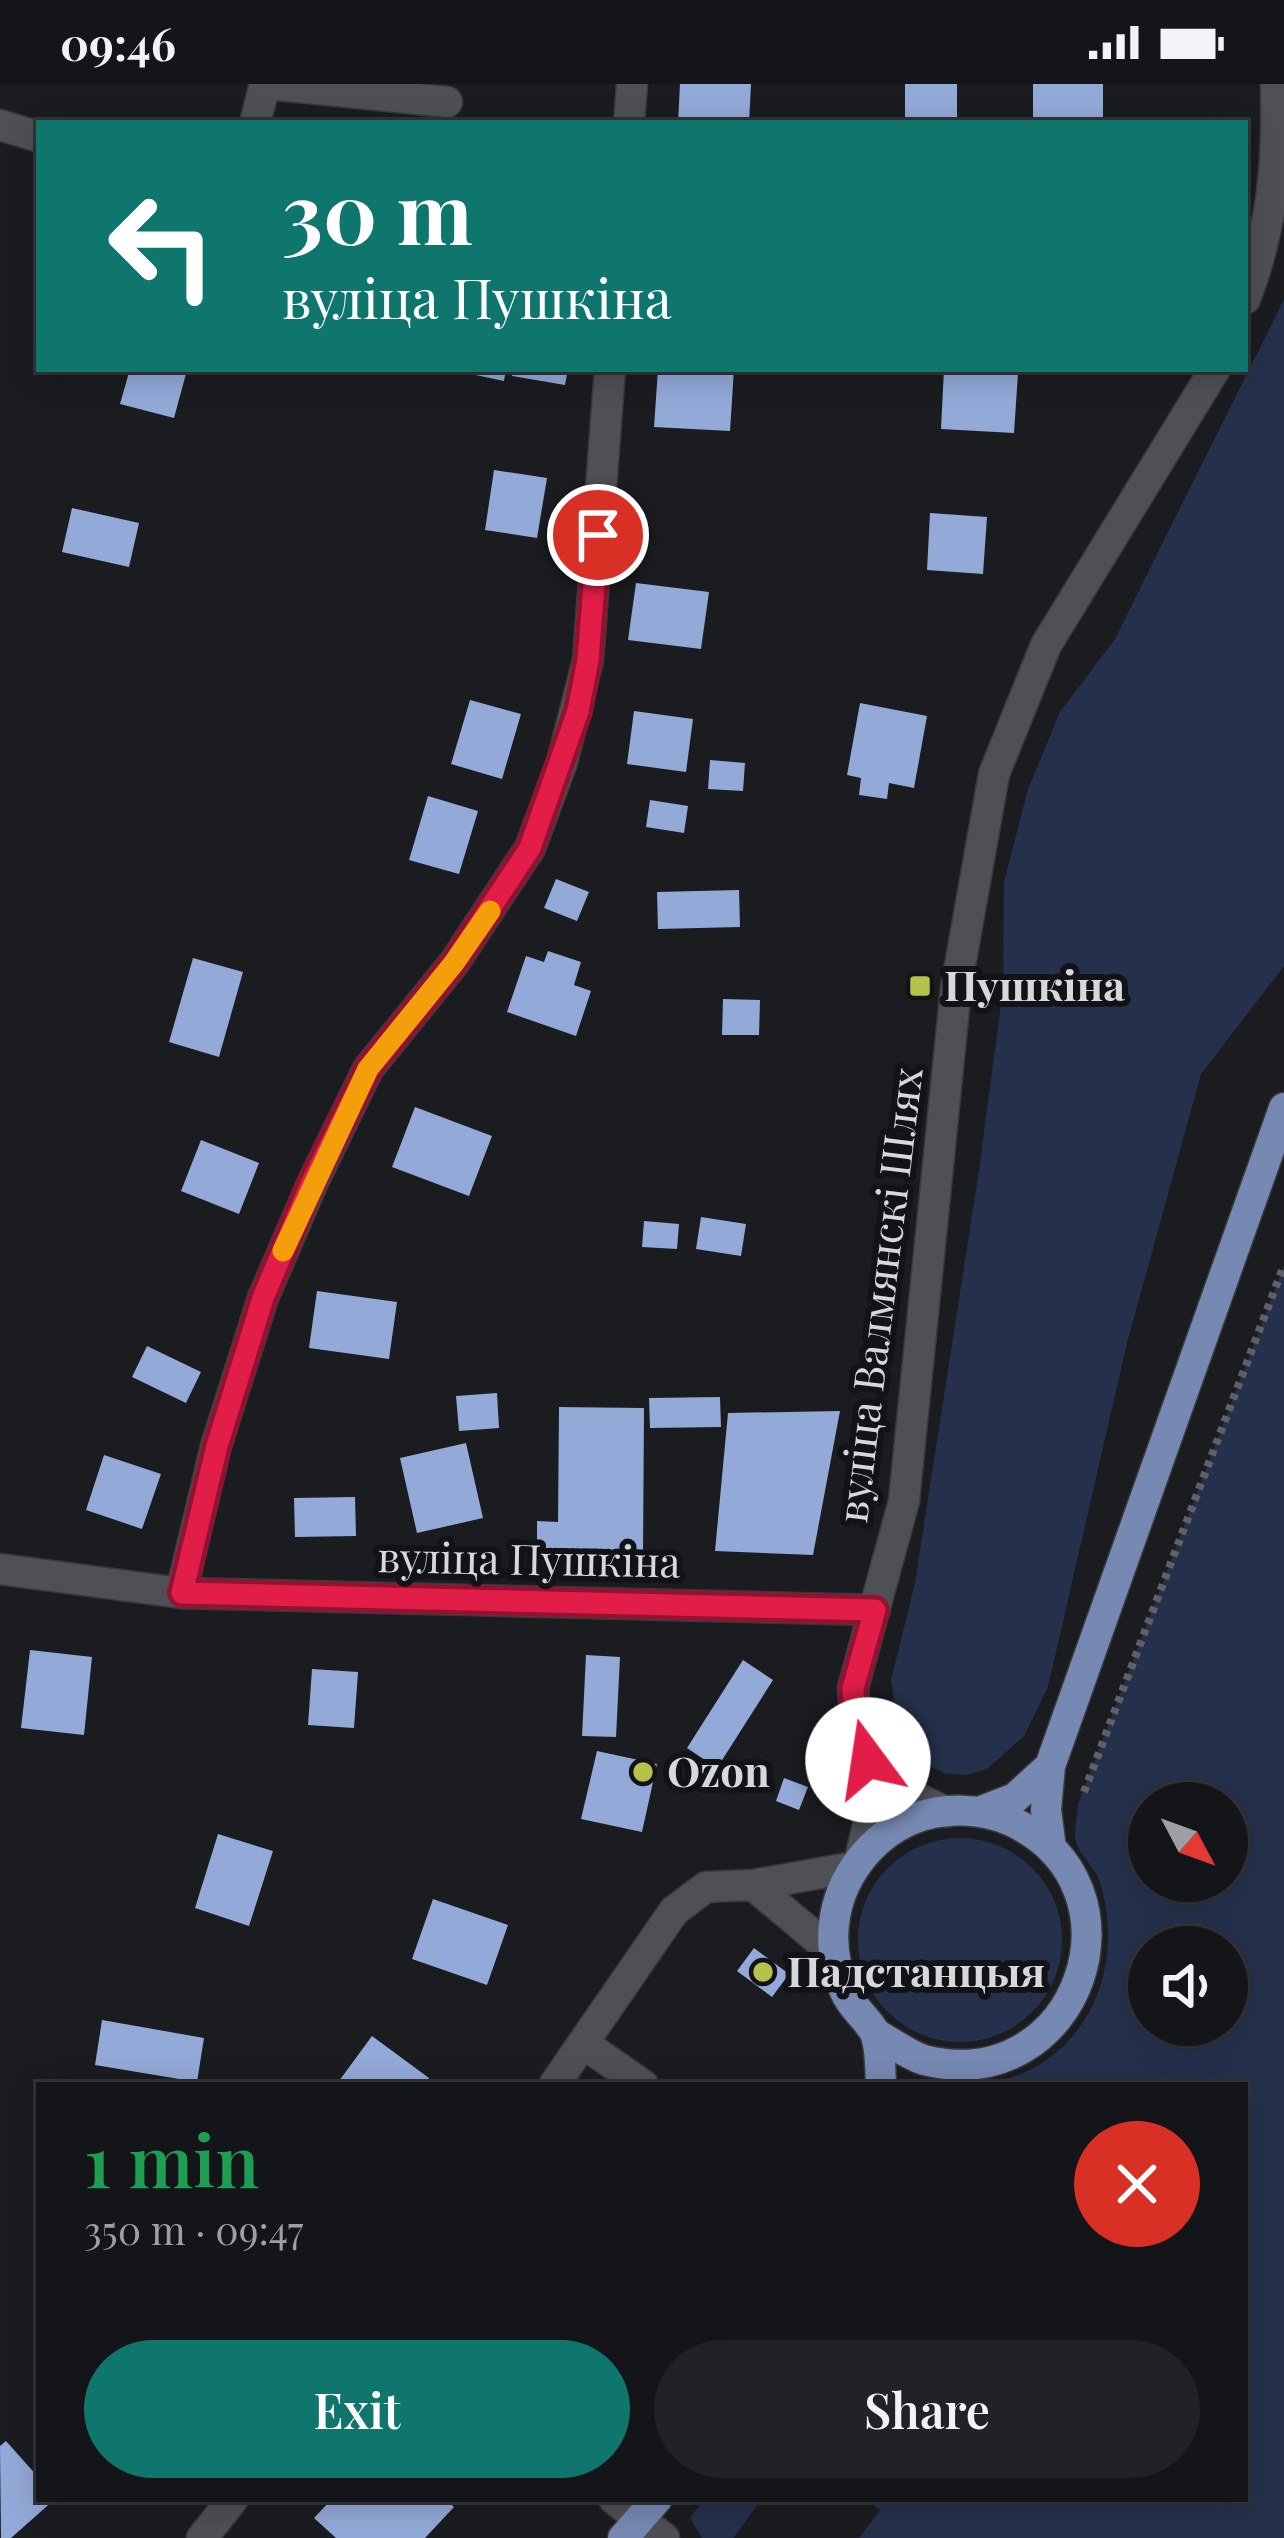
<!DOCTYPE html>
<html lang="en">
<head>
<meta charset="utf-8">
<style>
  :root { --surface:#141518; --page:#212225; --text:#f1f3f6; --muted:#9d9fa2; --line:#333437; --accent:#0f766e }
  body { margin:0; font-family:"Playfair Display",serif; background:var(--page); color:var(--text); height:100vh; display:flex; flex-direction:column; font-size:45px; white-space:nowrap }
  * { box-sizing:border-box; margin:0 }
  p { font-size:39px; color:var(--muted) }
  .icon { flex:none; width:66px; height:66px; fill:none; stroke:currentColor; stroke-width:2; stroke-linecap:round; stroke-linejoin:round }
  .map { position:relative; flex:1; overflow:hidden }
  .sheet { position:absolute; left:36px; top:1998px; width:1212px; height:420px; display:flex; flex-direction:column; background:var(--surface); border-radius:0px; box-shadow:0 6px 30px #0003,0 0 0 3px var(--line) }
  .sheet>* { flex:none }
  .banner { position:absolute; left:36px; top:36px; width:1212px; height:252px; border-radius:0px; box-shadow:0 6px 30px #0003,0 0 0 3px var(--line); background:#0f766e; color:#fff; overflow:hidden }
  .needle { width:78px; rotate:131deg }
  .controls { position:absolute; left:1128px; top:1698px; display:grid; gap:24px }
  .controls a { display:grid; place-items:center; width:120px; height:120px; border-radius:50%; background:var(--surface); box-shadow:0 6px 30px #0003,0 0 0 3px var(--line); font-size:60px }
  .pin { position:absolute; display:grid; place-items:center; width:102px; height:102px; color:#fff; margin:-51px; border:6px solid #fff; border-radius:50%; box-shadow:0 3px 12px #0007 }
  .me { position:absolute; width:132px; margin:-66px; rotate:346deg; stroke-linejoin:round; filter:drop-shadow(0 0 9px #0008) }
  .turn { display:flex; align-items:center; gap:42px; height:252px; padding:0 48px; font-size:54px }
  .turn .icon { width:156px; height:156px; stroke-width:2.5 }
  .turn b { display:block; font-size:84px; line-height:102px }
  .round { display:grid; place-items:center; flex:none; width:126px; height:126px; border-radius:63px; background:var(--page) }
  .overview { display:flex; align-items:center; justify-content:space-between; height:204px; padding:0 48px }
  h1 { font-size:72px; font-weight:600; line-height:90px; color:#1e9e55 }
  .cta { display:flex; gap:24px; margin-top:auto; padding:24px 48px }
  .cta a { flex:1; height:138px; border-radius:72px; background:var(--accent); color:#fff; font-size:48px; font-weight:600; line-height:138px; text-align:center }
  .cta a+a { background:var(--page); color:var(--text) }
  .status { display:flex; justify-content:space-between; align-items:center; height:84px; padding:0 60px; background:var(--surface); direction:ltr }
  .status svg { height:33px; fill:currentColor }
  .map>svg:first-child { display:block }
  .green { fill:#25314c; fill-rule:evenodd }
  .building { fill:#93a9d7 }
  .lines { fill:none; stroke-linecap:round; stroke-linejoin:round }
  .minor-casing { stroke:#38393c; stroke-width:33 }
  .major-casing { stroke:#38393c; stroke-width:33 }
  .path { stroke:#5f6164; stroke-width:8; stroke-dasharray:6 6; stroke-linecap:butt }
  .minor { stroke:#4e5055; stroke-width:30 }
  .major { stroke:#7689b2; stroke-width:30 }
  .route-casing { stroke:#92132f; stroke-width:30 }
  .route { stroke:#e11d48; stroke-width:21 }
  .slow { stroke:#f59e0b; stroke-width:21 }
  .poi-dot { fill:#b4c24a; stroke:#111317; stroke-width:4.5 }
  .labels { text-anchor:middle; stroke-width:12; stroke-linejoin:round; paint-order:stroke }
  .poi-label { font-size:42px; font-weight:bold; fill:#d6d8da; stroke:#111317; text-anchor:start }
  .street-label { font-size:42px; fill:#d6d8da; stroke:#111317 }
</style>
</head>
<body>
<div class="status"><b>09:46</b><svg viewBox="0 0 49 12"><path d="M0 12V9h3v3zM5 12V6h3v6zM10 12V3h3v9zM15 12V0h3v12zM26 1h20v11H26zM47 4h2v5h-2z"/></svg></div>
<div class="map">
<svg width="1284" height="2454" viewBox="0 0 1284 2454">
  <rect width="100%" height="100%" fill="#1a1c20"/>
  <path class="green" d="M1284,215V882L1201,990L1127,1259L1048,1603L1024,1652L987,1685L966,1691L943,1689L915,1674L899,1653L891,1596L915,1499L979,1086L1003,905L1004,798L1028,705L1060,628L1115,555Z
    M1284,1181V2454H859L880,2426L865,2415H1245V2001H988C1002,1995 1019,1992 1032,1985C1101,1947 1121,1869 1100,1798C1095,1783 1080,1772 1076,1758C1073,1748 1078,1731 1078,1720ZM1227,1719V1797H1149V1719ZM1149,1863H1227V1941H1149Z
    M858 1856a102 102 0 1 1 204 0a102 102 0 1 1-204 0Z
    M704,2415H762L733,2454H702L690,2434Z"/>
  <path class="building" d="M680,0H751L749,39H678Z
    M905,0H957V39H905Z
    M1033,0H1103V39H1033Z
    M130,285L187,286L174,334L120,320Z
    M447,285H506L504,297Z
    M513,285H568L565,301L512,292Z
    M658,285H734L730,347L654,343Z
    M944,285L1018,289L1014,349L941,345Z
    M494,386L547,394L537,454L485,446Z
    M72,424L139,439L129,483L62,468Z
    M930,429L987,433L983,490L927,486Z
    M636,499L709,508L701,565L628,556Z
    M470,616L521,630L502,695L451,680Z
    M860,619L927,632L914,704L889,699L887,715L859,711L861,694L847,691Z
    M634,627L693,635L686,688L627,680Z
    M710,676L745,679L743,707L708,705Z
    M428,712L478,727L459,790L409,776Z
    M650,716L688,722L684,749L646,743Z
    M556,795L589,808L577,837L544,824Z
    M739,806L740,843L658,845L657,808Z
    M548,867L581,878L574,901L591,907L576,952L507,928L526,872L544,878Z
    M193,874L243,888L219,973L169,958Z
    M723,915L760,916L759,951H722Z
    M415,1023L492,1052L469,1112L392,1083Z
    M201,1056L259,1079L239,1130L181,1107Z
    M701,1133L746,1140L741,1172L696,1165Z
    M644,1137L679,1140L677,1165L642,1163Z
    M317,1207L397,1218L389,1275L309,1264Z
    M147,1262L201,1288L186,1319L132,1293Z
    M497,1309L499,1344L459,1347L456,1312Z
    M720,1313L721,1343L650,1344L649,1314Z
    M559,1323L644,1324L643,1470L537,1469V1437L558,1438Z
    M840,1327L813,1471L715,1467L728,1329Z
    M466,1359L483,1434L417,1449L400,1374Z
    M104,1371L161,1390L142,1445L86,1426Z
    M355,1413L356,1452L295,1453L294,1414Z
    M30,1566L92,1573L84,1651L21,1644Z
    M586,1571L620,1573L616,1653L582,1652Z
    M743,1576L773,1596L717,1684L687,1664Z
    M312,1585L358,1588L354,1644L308,1641Z
    M597,1667L657,1680L642,1748L581,1735Z
    M784,1694L808,1703L799,1726L776,1717Z
    M218,1750L273,1767L249,1842L195,1824Z
    M433,1815L508,1841L487,1901L412,1875Z
    M754,1864L789,1890L772,1913L737,1887Z
    M102,1936L204,1954L197,1998L95,1981Z
    M372,1952L429,1994L424,2001H336Z
    M6,2357L39,2394V2415H55L11,2454H1L0,2362Z
    M332,2415H445L454,2423L425,2454H336L314,2434Z"/>
  <g class="lines">
    <defs>
      <path id="minor" d="M268,0L447,18
        M255,39L265,0
        M629,39L632,0
        M0,41L39,53
        M1245,215C1273,142 1278,77 1276,0
        M0,1485L181,1509L875,1526
        M181,1509L216,1362L263,1214L312,1100L368,985L454,879L530,764L562,678L588,576L610,285
        M869,1676L913,1712L946,1728
        M860,1775L869,1736V1676L855,1638L853,1604L904,1417L956,904L994,690L1046,561L1215,285
        M753,1801L833,1868
        M584,1960L643,2001
        M554,2001L674,1827L706,1803L753,1801L854,1783
        M614,2415L664,2454
        M202,2454L233,2415"/>
      <path id="major" d="M979,1728L1015,1714L1050,1682
        M1051,1764L1046,1726L1050,1682L1284,1024
        M876,1950C891,1958 908,1971 924,1976C1078,2015 1153,1803 1011,1737C981,1724 944,1723 913,1735C870,1753 839,1794 834,1840C831,1864 837,1898 851,1918C858,1928 868,1937 874,1947C881,1961 880,1986 881,2001
        M623,2454L657,2415"/>
    </defs>
    <use href="#minor" class="minor-casing"/>
    <use href="#major" class="major-casing"/>
    <path class="path" d="M1084,1708L1284,1181"/>
    <use href="#minor" class="minor"/>
    <use href="#major" class="major"/>
  </g>
  <g class="lines">
    <defs>
      <path id="route" d="M598,451L588,576L578,627L530,764L454,879L368,985L311,1100L263,1214L217,1362L182,1509L875,1526L853,1604L855,1638L868,1676"/>
    </defs>
    <use href="#route" class="route-casing"/>
    <use href="#route" class="route"/>
    <path class="slow" d="M283,1167L368,985L454,879L490,827"/>
  </g>
  <g class="poi-dot">
    <rect x="908" y="890" width="24" height="24" rx="6"/>
    <circle cx="643" cy="1688" r="12"/>
    <circle cx="763" cy="1888" r="12"/>
  </g>
  <g class="labels">
    <g class="poi-label">
      <text x="944" y="917">Пушкіна</text>
      <text x="667" y="1703">Ozon</text>
      <text x="787" y="1903">Падстанцыя</text>
    </g>
    <g class="street-label">
      <text transform="translate(880 1211) rotate(-83)" y="15">вуліца Валмянскі Шлях</text>
      <text transform="translate(529 1476) rotate(1)" y="15">вуліца Пушкіна</text>
    </g>
  </g>
</svg>
<div class="controls">
<a><svg class="needle" viewBox="-14 -14 28 28"><path d="M0-13l5 13h-10z" fill="#e53935"/><path d="M0 13l5-13h-10z" fill="#9d9fa2"/></svg></a>
<a><svg class="icon" aria-label="sound" viewBox="0 0 24 24"><path d="M4 9h4l5-4v14l-5-4H4zM17 9q2 3 0 6"/></svg></a>
</div>
<div class="pin" style="left:598px;top:451px;background:#d93025"><svg class="icon" aria-label="arrive" viewBox="0 0 24 24"><path d="M6 21V4h12l-3 4 3 4H6"/></svg></div>
<svg class="me" style="left:868px;top:1676px" viewBox="-20 -20 40 40"><circle r="19" fill="#fff"/><path d="M0-13L10 11 0 6-10 11z" fill="#e11d48"/></svg>
<div class="banner">
<div class="turn"><svg class="icon" aria-label="left" viewBox="0 0 24 24"><path d="M17 20v-9H6M10 6l-5 5 5 5"/></svg><div><b>30 m</b>вуліца Пушкіна</div></div>
</div>
<section class="sheet">
<div class="overview"><div><h1>1 min</h1><p>350 m · 09:47</p></div><a class="round" style="background:#d93025;color:#fff"><svg class="icon" aria-label="close" viewBox="0 0 24 24"><path d="M6 6l12 12M18 6L6 18"/></svg></a></div>
<div class="cta"><a>Exit</a><a>Share</a></div>
</section>
</div>
</body>
</html>
